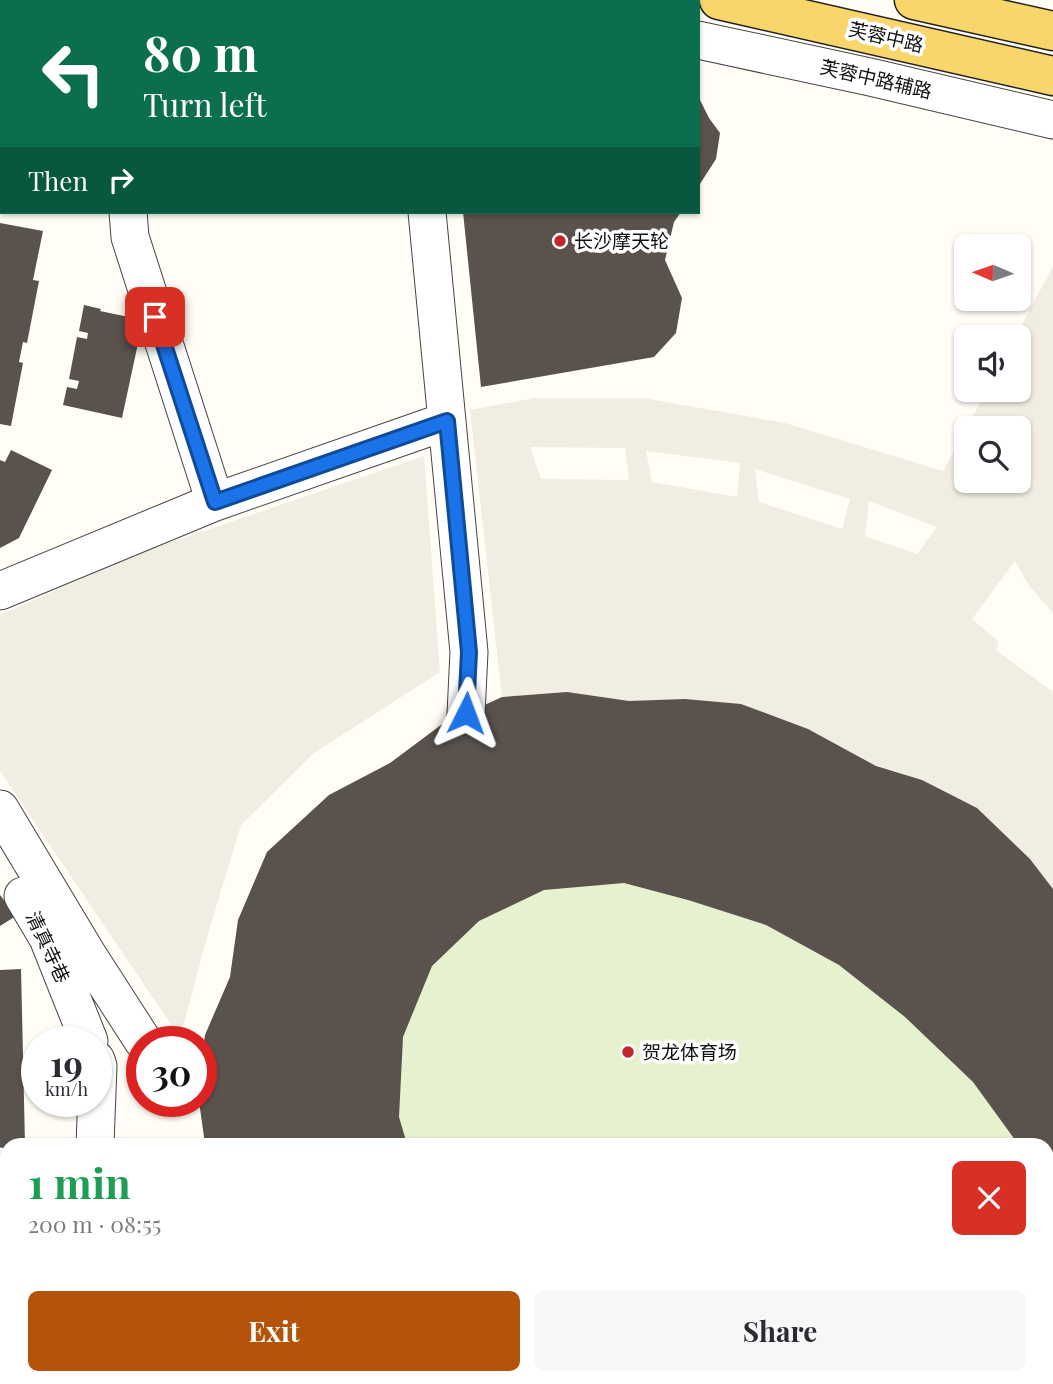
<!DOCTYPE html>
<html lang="en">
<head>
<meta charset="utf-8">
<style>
  :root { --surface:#fff; --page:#f7f7f7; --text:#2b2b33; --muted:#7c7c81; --accent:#b45309 }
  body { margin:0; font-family:"Playfair Display","Noto Sans SC",serif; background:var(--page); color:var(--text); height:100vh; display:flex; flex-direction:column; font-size:26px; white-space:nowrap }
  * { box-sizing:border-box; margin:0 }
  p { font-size:23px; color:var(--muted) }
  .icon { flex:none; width:38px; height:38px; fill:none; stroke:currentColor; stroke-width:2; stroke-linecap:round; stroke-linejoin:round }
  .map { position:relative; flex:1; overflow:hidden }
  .drawer { position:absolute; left:0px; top:1138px; width:1054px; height:247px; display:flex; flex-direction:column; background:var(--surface); border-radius:21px 21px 0 0; box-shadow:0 2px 5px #0004 }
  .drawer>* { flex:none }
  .top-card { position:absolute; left:0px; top:0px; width:700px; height:214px; box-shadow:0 2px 5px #0004; background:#0b6e4f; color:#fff; overflow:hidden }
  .needle { width:46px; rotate:272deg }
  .buttons { position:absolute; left:954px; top:234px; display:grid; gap:14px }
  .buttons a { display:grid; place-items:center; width:77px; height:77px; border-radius:10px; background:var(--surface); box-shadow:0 2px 5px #0004; font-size:35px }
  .speed { position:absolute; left:21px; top:1026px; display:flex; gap:14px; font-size:35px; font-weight:700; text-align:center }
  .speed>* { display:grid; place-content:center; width:91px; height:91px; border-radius:50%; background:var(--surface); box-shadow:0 2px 5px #0004; line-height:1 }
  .speed small { font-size:18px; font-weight:400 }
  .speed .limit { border:10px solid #d22; background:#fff; color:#111 }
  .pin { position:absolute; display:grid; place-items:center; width:60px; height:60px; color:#fff; margin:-30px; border-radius:14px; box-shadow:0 4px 10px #0006 }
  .me { position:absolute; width:77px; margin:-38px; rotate:3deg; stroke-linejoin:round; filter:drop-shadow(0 0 5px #0008) }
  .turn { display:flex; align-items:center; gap:24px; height:147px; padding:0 28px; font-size:32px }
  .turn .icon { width:91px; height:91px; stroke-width:2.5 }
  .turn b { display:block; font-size:49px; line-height:60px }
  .then { display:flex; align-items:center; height:66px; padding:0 28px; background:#0003; gap:14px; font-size:26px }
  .round { display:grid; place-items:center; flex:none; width:74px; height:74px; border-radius:10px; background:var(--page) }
  .overview { display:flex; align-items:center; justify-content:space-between; height:119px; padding:0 28px }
  h1 { font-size:42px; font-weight:700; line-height:52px; color:#1e9e55 }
  .primary-button { display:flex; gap:14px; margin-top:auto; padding:14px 28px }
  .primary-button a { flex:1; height:80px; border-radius:10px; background:var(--accent); color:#fff; font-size:28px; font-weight:700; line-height:80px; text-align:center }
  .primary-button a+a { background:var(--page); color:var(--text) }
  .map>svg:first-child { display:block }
  .pitch { fill:#e6f2cf }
  .plaza { fill:#f1ede2; fill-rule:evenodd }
  .water { fill:#b9e0f7; stroke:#3f96cf; stroke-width:2 }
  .building { fill:#5a524d }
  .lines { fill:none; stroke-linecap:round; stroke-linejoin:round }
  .minor-casing { stroke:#444; stroke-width:39 }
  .major-casing { stroke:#222; stroke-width:41 }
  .minor { stroke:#fff; stroke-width:37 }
  .major { stroke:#f9d66b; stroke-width:38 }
  .route-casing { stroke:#114b97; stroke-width:18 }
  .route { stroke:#1a73e8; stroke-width:12 }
  .poi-dot { fill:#c4262e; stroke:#fff; stroke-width:2.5 }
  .labels { text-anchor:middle; stroke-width:7; stroke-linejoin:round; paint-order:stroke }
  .street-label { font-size:19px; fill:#111; stroke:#fff }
  .poi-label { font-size:19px; fill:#111; stroke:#fff; text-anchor:start }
</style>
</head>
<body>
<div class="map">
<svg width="1053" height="1384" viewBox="0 0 1053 1384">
  <rect width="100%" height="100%" fill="#fffdf5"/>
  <path class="pitch" d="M502,697L808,729L876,766L922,780L977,808L1030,859L1053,889V1384H311L307,1377H1046V1144H205L199,1101H201V1068L205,1035L230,978L238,920L267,852L329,795L390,763L441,725Z"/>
  <path class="plaza" d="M1053,266V613L1030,587L1015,561L972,619L999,642L996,650L1053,692V889L1030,859L977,808L922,780L876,766L808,729L629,701L502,697L470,410L535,398H643L785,423L943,471L966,429V481H1018V429H966L987,390H1018V338H1015ZM530,447L625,448L629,480L541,479ZM646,451L740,463L737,497L652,482ZM755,469L850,499L842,529L759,502ZM869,501L937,527L917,554L865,536Z
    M424,456L440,672L314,753L241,825L207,937L180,1038L0,771V615L142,552Z"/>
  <path class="water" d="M129,1377H239L238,1384H128Z"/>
  <path class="building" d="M698,96L709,118L720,133L716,159L698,187Z
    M463,212H681L674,222L665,260L682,298L676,333L654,357L481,387Z
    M0,223L43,231L33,280L39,281L27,343L23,342L19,362L23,363L11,426L0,424Z
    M84,305L101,309L100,311L143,320L122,418L63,405L67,387L77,389L79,381L69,379L77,337L87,339L88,333L79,331Z
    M11,450L52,470L19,538L0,548V460L5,462Z
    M567,692L629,701L685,699L741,704L808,729L876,766L922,780L977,808L1030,859L1053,889V1239L1046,1221V1144H1018L973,1082L905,1017L839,965L766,925L688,900L624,883L544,890L479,921L432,966L403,1037L399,1117L407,1144H205L199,1101H201V1068L205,1035L230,977L238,920L267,852L329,795L390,763L441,725L502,697Z
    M0,895L16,916L0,926Z
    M21,969L25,1144H7V1151H0V970Z
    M7,1298V1333H0V1300Z
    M1051,1321H1053V1384H1022L1026,1377H1046V1339L1050,1331Z
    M307,1377H573L583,1384H311Z"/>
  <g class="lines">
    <defs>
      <path id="minor" d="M407,0V2
        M517,0L525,2
        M58,2V0
        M698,40L870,77L1053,120
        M427,212L469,652L466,714
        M215,502L447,421
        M0,591L215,502L130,237L128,212
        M0,809L87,954L143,1041
        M23,896L48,938L89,1041
        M95,1144L98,1066L96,1060
        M0,1166L7,1167
        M96,1377V1384"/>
      <path id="major" d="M719,0L1053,76
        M914,0L1053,31"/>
    </defs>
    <use href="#minor" class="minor-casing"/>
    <use href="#major" class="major-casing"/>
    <use href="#minor" class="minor"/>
    <use href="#major" class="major"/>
  </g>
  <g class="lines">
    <defs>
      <path id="route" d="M155,317L215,502L447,421L469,652L466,713"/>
    </defs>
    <use href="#route" class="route-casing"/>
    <use href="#route" class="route"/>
  </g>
  <g class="poi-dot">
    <circle cx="560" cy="241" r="7"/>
    <circle cx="628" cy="1052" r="7"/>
  </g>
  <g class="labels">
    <g class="street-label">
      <text transform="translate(886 37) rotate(13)" y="7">芙蓉中路</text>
      <text transform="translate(876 79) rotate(13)" y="7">芙蓉中路辅路</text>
      <text transform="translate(48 947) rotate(65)" y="7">清真寺巷</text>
    </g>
    <g class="poi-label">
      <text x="574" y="248">长沙摩天轮</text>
      <text x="642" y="1059">贺龙体育场</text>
    </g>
  </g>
</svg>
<div class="buttons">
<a><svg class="needle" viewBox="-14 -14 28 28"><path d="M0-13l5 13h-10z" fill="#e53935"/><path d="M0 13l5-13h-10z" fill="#7c7c81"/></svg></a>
<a><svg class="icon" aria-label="sound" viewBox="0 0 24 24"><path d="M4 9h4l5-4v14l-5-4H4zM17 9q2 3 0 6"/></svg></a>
<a><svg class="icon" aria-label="search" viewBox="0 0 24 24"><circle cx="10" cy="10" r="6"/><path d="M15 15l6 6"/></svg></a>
</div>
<div class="speed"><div>19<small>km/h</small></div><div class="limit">30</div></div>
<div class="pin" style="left:155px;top:317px;background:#d93025"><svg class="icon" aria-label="arrive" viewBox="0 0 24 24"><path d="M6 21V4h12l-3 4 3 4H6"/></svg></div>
<svg class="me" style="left:466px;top:713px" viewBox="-20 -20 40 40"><path d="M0-17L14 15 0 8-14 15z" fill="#1a73e8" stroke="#fff" stroke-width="4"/></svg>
<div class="top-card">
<div class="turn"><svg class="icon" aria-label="left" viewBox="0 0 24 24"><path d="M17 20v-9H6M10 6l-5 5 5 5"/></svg><div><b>80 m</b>Turn left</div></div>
<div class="then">Then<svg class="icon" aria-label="right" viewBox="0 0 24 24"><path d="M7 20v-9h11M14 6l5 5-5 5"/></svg></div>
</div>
<section class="drawer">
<div class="overview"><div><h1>1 min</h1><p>200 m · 08:55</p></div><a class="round" style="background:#d93025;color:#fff"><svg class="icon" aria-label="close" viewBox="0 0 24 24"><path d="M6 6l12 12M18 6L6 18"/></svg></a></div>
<div class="primary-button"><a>Exit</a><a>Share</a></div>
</section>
</div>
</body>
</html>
